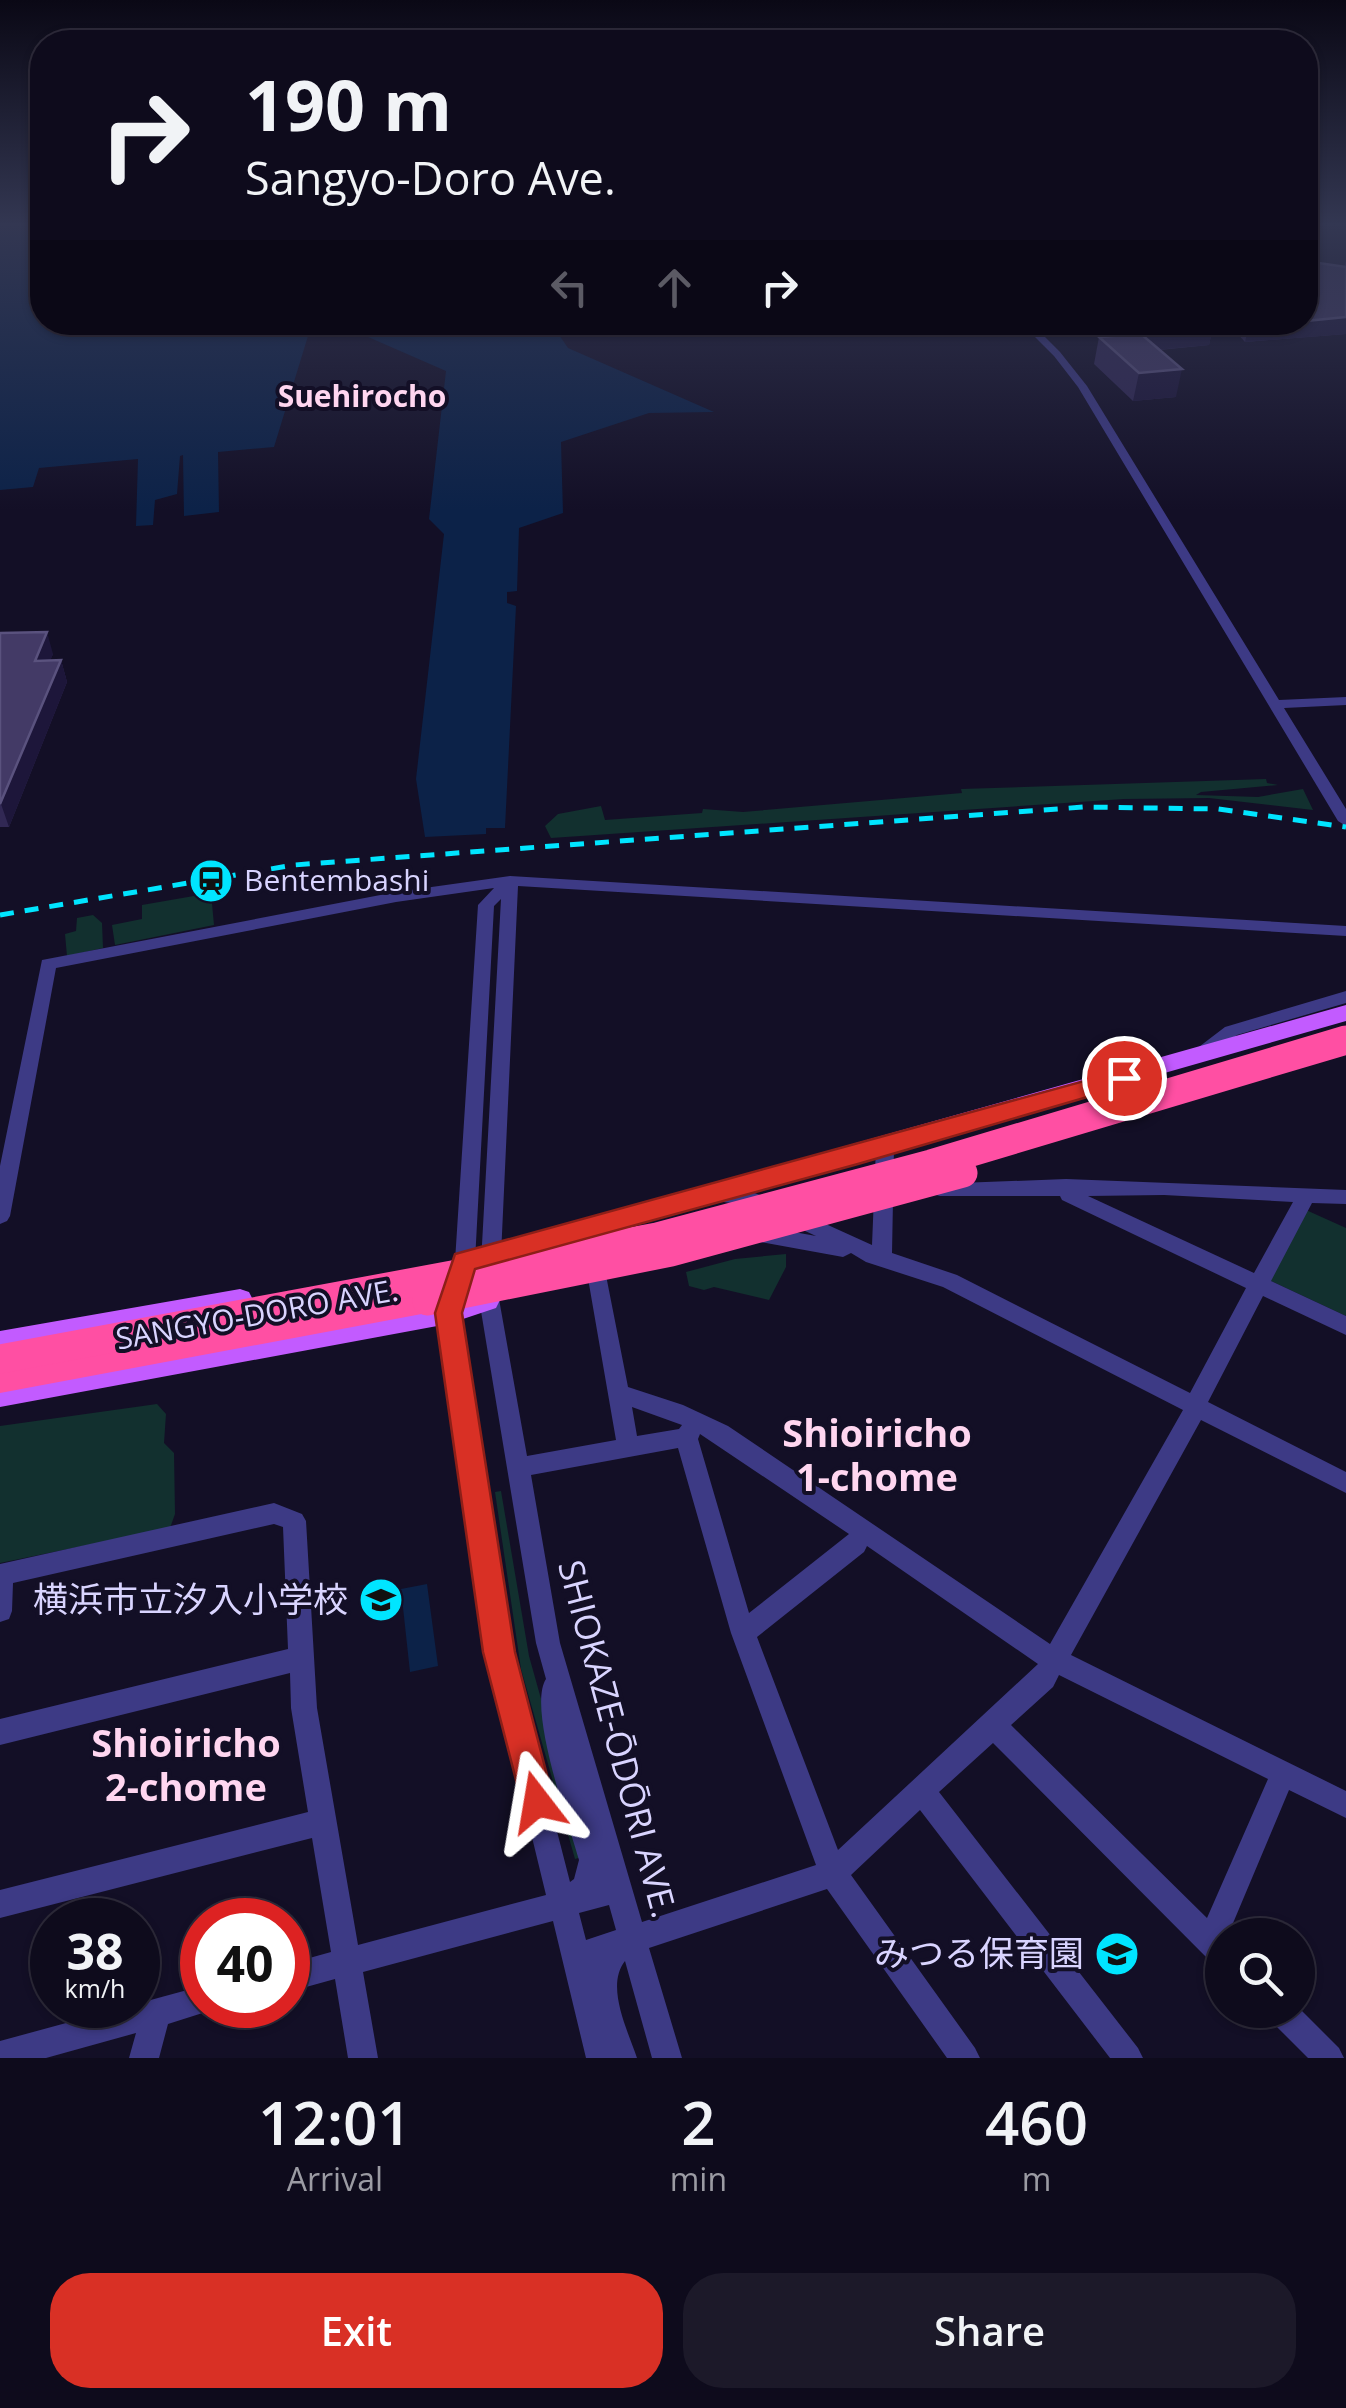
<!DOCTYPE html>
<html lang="en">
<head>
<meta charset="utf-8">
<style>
  :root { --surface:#0e0b1c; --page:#1c1929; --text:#f1f3f6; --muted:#9b9ba3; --line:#2e2b3b; --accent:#d93025 }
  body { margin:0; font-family:"Open Sans","Noto Sans JP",sans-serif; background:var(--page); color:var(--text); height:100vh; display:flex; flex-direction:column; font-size:38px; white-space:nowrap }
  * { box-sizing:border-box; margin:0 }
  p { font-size:32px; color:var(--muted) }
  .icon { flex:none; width:55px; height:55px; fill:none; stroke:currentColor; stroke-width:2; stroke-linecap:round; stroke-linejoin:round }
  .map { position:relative; height:2058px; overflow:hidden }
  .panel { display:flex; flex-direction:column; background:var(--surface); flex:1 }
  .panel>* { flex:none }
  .banner { position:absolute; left:30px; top:30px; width:1288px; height:305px; border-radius:40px; box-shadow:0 2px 8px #0004,0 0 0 2px var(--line); background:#0e0b1c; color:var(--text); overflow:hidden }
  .fabs { position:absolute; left:1205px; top:1918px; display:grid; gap:20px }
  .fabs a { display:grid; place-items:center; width:110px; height:110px; border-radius:50%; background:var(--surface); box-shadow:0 2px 8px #0004,0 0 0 2px var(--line); font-size:50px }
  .speed { position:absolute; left:30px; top:1898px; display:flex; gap:20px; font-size:50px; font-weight:700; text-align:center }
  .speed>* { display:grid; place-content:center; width:130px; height:130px; border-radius:50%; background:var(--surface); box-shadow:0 2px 8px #0004,0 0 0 2px var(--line); line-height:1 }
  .speed small { font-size:25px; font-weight:400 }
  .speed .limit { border:15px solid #d22; background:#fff; color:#111 }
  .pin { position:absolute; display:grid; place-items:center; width:85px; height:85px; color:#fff; margin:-42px; border:5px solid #fff; border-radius:50%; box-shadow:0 2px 10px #0007 }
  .me { position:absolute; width:110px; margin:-55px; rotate:346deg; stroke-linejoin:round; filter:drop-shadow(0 0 8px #0008) }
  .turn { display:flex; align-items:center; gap:35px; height:210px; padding:0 50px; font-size:45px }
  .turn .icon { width:130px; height:130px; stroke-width:2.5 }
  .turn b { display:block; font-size:70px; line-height:85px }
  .lanes { display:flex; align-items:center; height:95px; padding:0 50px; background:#0003; justify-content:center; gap:50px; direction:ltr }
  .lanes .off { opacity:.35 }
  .eta { display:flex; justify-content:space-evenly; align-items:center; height:170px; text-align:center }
  .eta b { font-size:60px; font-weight:600; line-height:70px }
  .cta { display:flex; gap:20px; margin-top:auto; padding:20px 50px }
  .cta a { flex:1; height:115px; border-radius:40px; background:var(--accent); color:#fff; font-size:40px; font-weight:600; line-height:115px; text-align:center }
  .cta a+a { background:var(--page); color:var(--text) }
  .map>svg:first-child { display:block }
  .green { fill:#12302f }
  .water { fill:#0c2248 }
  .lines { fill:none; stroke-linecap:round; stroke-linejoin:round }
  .minor { fill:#3d3a85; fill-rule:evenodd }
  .major { fill:#c25bff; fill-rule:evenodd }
  .highway { fill:#ff4fa3; fill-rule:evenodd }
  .rail { stroke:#00e5ff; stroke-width:5; stroke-dasharray:14 11; stroke-linecap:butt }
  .highway-bridge { stroke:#ff4fa3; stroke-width:29 }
  .wall { fill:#312854 }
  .shaded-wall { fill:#1d163a }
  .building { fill:#433a66; stroke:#5a527e; stroke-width:2.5 }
  .route { fill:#d93025; stroke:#8d1f18; stroke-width:2.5 }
  .labels { text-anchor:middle; stroke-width:8; stroke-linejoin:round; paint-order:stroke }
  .far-quarter-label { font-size:30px; font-weight:bold; fill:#ffd6f0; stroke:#130f26 }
  .poi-label { font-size:30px; fill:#d9d4ff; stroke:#130f26; text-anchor:start }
  .street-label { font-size:30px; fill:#d9d4ff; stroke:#130f26 }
  .near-poi-label { font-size:35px; fill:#d9d4ff; stroke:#130f26; text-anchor:end }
  .near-street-label { font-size:35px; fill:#d9d4ff; stroke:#130f26 }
  .near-neighbourhood-label { font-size:38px; font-weight:bold; fill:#ffd6f0; stroke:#130f26 }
</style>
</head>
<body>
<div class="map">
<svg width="1346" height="2058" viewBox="0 0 1346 2058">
  <rect width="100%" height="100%" fill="#130f26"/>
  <path class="green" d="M1266,779L1267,783L1278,785L1201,792L1196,795L1258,797L1303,789L1313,810L1209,798L1124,799L551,838L545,826L558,814L601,806L605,820L702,813L703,809L743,812L962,793L961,789Z
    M211,893L214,925L115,945L112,925L142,919V905Z
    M93,915L102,923L103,948L67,956L65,934L76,931L77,918Z
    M1306,1210L1346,1228V1316L1269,1280Z
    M786,1254V1267L769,1300L714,1287L704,1290L689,1286L686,1272L735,1259Z
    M157,1404L166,1414L164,1443L174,1453L175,1514L170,1528L0,1563V1426Z
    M501,1491L529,1656L585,1856L575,1859L521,1669L495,1492Z"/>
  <path class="water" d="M0,222H42V322L312,323L274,447L218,452L219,512L184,516L183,455L180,456L177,494L155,500L153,525L136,526L138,459L39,468L33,487L0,490Z
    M336,323H551L568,348L714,412L649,413L561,442L563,513L519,528L517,591L507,592V603L516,606L505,828H486V834L425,837L416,779L444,534L429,519L446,371Z
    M427,1584L438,1666L410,1672L401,1589Z"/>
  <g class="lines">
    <path class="minor" d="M1020,322H1030L1060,352L1087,386L1279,700L1346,697V705L1284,708L1346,809V826L1338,821L1078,387L1054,356Z
      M510,876L1346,926V936L518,886L499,1299L527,1456L616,1440L585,1261L588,1255L595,1253L602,1255L628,1387L683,1405L728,1426L1050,1644L1183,1410L943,1287L866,1262L851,1253L843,1257L760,1242L753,1239L750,1234L753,1229L760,1226L816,1236L790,1224L787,1219L790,1214L797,1211L872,1245L876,1147L878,1142H892L894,1147L892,1253L957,1275L1190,1393L1246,1288L1062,1200L1060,1196H940L933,1194L930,1189L933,1184L1066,1179L1346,1190V1204L1312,1203L1271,1281L1346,1316V1335L1263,1296L1208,1402L1346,1472V1493L1201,1420L1071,1655L1346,1791V1818L1289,1790L1228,1935H1222V1967L1212,1963L993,1743L939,1792L1138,2048L1143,2058H1110L920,1810L851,1875L975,2048L980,2058H947L827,1889L649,1948L682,2058H652L625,1961C605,1986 628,2031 637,2058H586L553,1921L363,1972L378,2058H348L335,1979L288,1992V1964L331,1952L312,1838L0,1918V1890L308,1812L291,1708L290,1673L0,1745V1719L288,1649L283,1527L274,1524L13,1583L12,1611L9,1619L0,1622V1564L274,1503L302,1514L306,1521L317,1708L358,1945L546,1895L487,1652L438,1313L444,1298L451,1296L458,1298L461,1304L458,1313L511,1652L570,1882L574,1879L579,1860C569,1824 527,1708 546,1679L536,1643L479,1299L501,899L494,906L475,1261L466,1285L459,1287L452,1285L449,1279L455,1261L478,905L494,888L396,902L56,968L10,1216L7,1221L0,1224V1166L42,960L396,892ZM1164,1195L1293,1202L1254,1273L1088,1196ZM632,1407L682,1425L679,1429L637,1436ZM700,1434L849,1534L749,1613L698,1439ZM678,1448L731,1633L816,1865L642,1922L560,1643L531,1475ZM867,1546L1038,1664L838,1850L757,1637L864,1552ZM1059,1675L1268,1779L1207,1918L1011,1725L1053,1687ZM609,1905L616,1930L586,1940L579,1913Z
      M1346,991V1003L1237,1035L1202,1060H1190L1187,1056L1225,1027Z
      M715,1188L749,1191L776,1201L779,1206L776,1211L769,1213L747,1205L708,1200L705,1195L708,1190Z
      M202,1986V2005H214L212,2010L168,2024L159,2058H129L136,2033L46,2058H0V2041Z
      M1298,2007L1339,2048L1344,2058H1308L1270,2020L1266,2010H1298Z"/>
    <path class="major" d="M1346,1005V1021L498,1264L489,1261L485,1254L489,1247L498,1244Z
      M240,1289L249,1292L253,1300L249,1308L240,1311L0,1353V1331Z
      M487,1289L496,1292L500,1300L496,1308L448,1324L0,1407V1383L448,1302Z"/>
    <path class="highway" d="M427,1289L437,1293L442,1301L437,1309L427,1313L0,1393V1367Z"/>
    <path class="rail" d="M0,915L294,865L1084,807L1218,809L1346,827"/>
    <path class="highway-bridge" d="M427,1301L671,1252L963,1173
      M0,1359L657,1237L931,1164L1346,1040"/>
  </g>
  <path class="wall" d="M1305,261L1344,267L1346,261V334L1245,342L1227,322H1305Z
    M1089,322H1214L1209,345L1159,350L1176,397L1133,401L1094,364L1099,337H1105Z
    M0,633L53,654L50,660H61L67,682L9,827H0Z"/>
  <path class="shaded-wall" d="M1346,317V334L1245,342L1249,325L1305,322V321Z
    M1172,322H1214L1209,345L1123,353L1128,326Z
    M1182,369L1176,397L1133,401L1139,373Z
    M47,632L53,654L41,683L35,661Z
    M61,660L67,682L9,827L1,804Z"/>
  <path class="building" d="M1305,261L1346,267V317L1305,321V284H1312L1305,280Z
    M1124,322H1172L1128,326Z
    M1246,322H1283L1249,325Z
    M1141,334L1182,369L1139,373L1099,337Z
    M47,632L35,661L61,660L0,804V633Z"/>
  <linearGradient id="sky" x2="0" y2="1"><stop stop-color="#0a0815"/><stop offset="0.44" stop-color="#333752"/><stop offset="1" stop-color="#333752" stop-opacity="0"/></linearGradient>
  <rect width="1346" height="510" fill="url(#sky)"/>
  <path class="route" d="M1124,1070L1135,1078L1132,1084L858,1164L475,1269L462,1313L515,1652L554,1802L549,1815L537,1820L525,1815L483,1652L435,1313L455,1254Z"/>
  <defs>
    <symbol id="station-disc" viewBox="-11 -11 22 22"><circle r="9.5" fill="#00e5ff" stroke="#130f26"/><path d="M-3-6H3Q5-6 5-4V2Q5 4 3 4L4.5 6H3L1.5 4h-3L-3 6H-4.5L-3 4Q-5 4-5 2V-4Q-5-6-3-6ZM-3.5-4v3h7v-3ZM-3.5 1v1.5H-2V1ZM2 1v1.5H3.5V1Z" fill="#111"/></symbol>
    <symbol id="school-disc" viewBox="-11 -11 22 22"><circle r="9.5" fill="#00e5ff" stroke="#130f26"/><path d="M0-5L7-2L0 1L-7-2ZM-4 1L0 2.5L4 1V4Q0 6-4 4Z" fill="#111"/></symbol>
  </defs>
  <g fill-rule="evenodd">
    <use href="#station-disc" x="186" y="856" width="50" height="50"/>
    <use href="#school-disc" x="356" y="1575" width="50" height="50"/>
    <use href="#school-disc" x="1092" y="1929" width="50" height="50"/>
  </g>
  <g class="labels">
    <g class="far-quarter-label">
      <text x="362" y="407">Suehirocho</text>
    </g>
    <g class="poi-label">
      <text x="244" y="891">Bentembashi</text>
    </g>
    <g class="street-label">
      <text transform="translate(257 1315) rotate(-10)" y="10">SANGYO-DORO AVE.</text>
    </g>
    <g class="near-poi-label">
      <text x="348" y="1612">横浜市立汐入小学校</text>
      <text x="1084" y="1966">みつる保育園</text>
    </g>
    <g class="near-street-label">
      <text transform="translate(617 1739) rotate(75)" y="12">SHIOKAZE-ŌDŌRI AVE.</text>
    </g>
    <g class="near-neighbourhood-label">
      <text x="877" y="1447">Shioiricho<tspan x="877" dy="44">1-chome</tspan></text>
      <text x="186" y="1757">Shioiricho<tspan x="186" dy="44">2-chome</tspan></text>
    </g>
  </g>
</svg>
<div class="fabs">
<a><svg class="icon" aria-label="search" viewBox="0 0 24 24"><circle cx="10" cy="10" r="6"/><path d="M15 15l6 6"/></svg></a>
</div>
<div class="speed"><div>38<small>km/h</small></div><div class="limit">40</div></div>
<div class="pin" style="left:1124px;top:1078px;background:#d93025"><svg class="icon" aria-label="arrive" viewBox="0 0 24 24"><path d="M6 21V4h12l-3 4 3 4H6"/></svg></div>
<svg class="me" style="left:537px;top:1802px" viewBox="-20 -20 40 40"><path d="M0-17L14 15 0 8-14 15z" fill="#d93025" stroke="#fff" stroke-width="4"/></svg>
<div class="banner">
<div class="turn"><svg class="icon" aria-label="right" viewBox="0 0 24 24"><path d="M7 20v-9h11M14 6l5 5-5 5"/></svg><div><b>190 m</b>Sangyo-Doro Ave.</div></div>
<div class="lanes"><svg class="icon off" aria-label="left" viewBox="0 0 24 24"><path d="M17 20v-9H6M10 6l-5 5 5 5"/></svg><svg class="icon off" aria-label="ahead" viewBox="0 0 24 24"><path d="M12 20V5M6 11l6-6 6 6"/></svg><svg class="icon" aria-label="right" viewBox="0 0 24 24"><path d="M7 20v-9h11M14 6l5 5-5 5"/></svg></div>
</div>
</div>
<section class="panel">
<div class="eta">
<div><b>12:01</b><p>Arrival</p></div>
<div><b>2</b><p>min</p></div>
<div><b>460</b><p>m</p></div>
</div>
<div class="cta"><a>Exit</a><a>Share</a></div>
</section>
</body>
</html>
